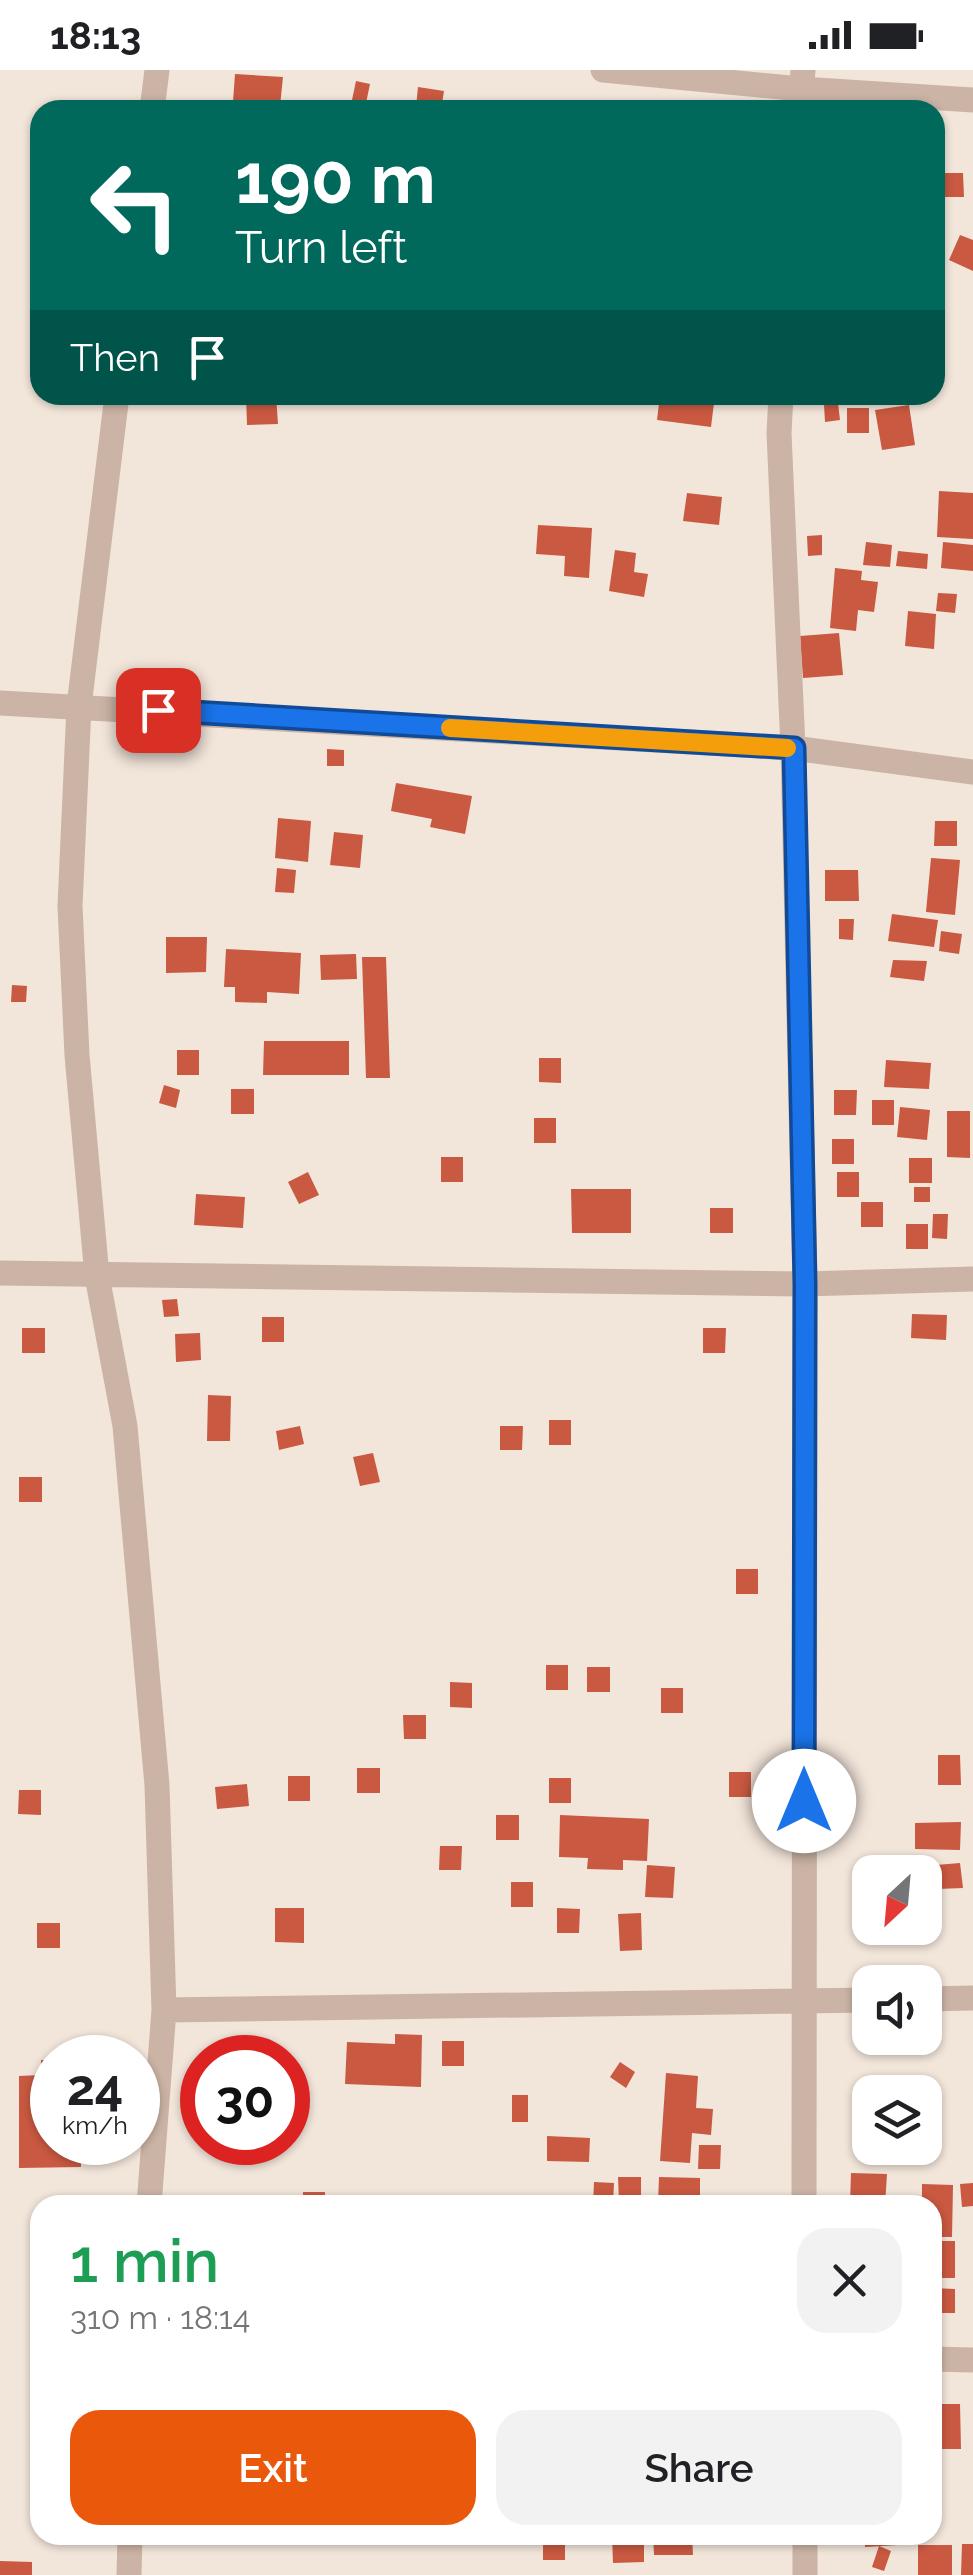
<!DOCTYPE html>
<html lang="en">
<head>
<meta charset="utf-8">
<style>
  :root { --surface:#fff; --page:#f2f2f2; --text:#202124; --muted:#757577; --accent:#ea580c }
  body { margin:0; font-family:Raleway,sans-serif; background:var(--page); color:var(--text); height:100vh; display:flex; flex-direction:column; font-size:38px; white-space:nowrap }
  * { box-sizing:border-box; margin:0 }
  p { font-size:32px; color:var(--muted) }
  .icon { flex:none; width:55px; height:55px; fill:none; stroke:currentColor; stroke-width:2; stroke-linecap:round; stroke-linejoin:round }
  .map { position:relative; flex:1; overflow:hidden }
  .side { position:absolute; left:30px; top:2125px; width:912px; height:350px; display:flex; flex-direction:column; background:var(--surface); border-radius:30px; box-shadow:0 2px 8px #0004 }
  .side>* { flex:none }
  .top-card { position:absolute; left:30px; top:30px; width:915px; height:305px; border-radius:30px; box-shadow:0 2px 8px #0004; background:#00695c; color:#fff; overflow:hidden }
  .needle { width:65px; rotate:206deg }
  .controls { position:absolute; left:852px; top:1785px; display:grid; gap:20px }
  .controls a { display:grid; place-items:center; width:90px; height:90px; border-radius:20px; background:var(--surface); box-shadow:0 2px 8px #0004; font-size:50px }
  .speed { position:absolute; left:30px; top:1965px; display:flex; gap:20px; font-size:50px; font-weight:700; text-align:center }
  .speed>* { display:grid; place-content:center; width:130px; height:130px; border-radius:50%; background:var(--surface); box-shadow:0 2px 8px #0004; line-height:1 }
  .speed small { font-size:25px; font-weight:400 }
  .speed .limit { border:15px solid #d22; background:#fff; color:#111 }
  .pin { position:absolute; display:grid; place-items:center; width:85px; height:85px; color:#fff; margin:-42px; border-radius:20px; box-shadow:0 5px 15px #0006 }
  .me { position:absolute; width:110px; margin:-55px; rotate:0deg; stroke-linejoin:round; filter:drop-shadow(0 0 8px #0008) }
  .turn { display:flex; align-items:center; gap:35px; height:210px; padding:0 40px; font-size:45px }
  .turn .icon { width:130px; height:130px; stroke-width:2.5 }
  .turn b { display:block; font-size:70px; line-height:85px }
  .then { display:flex; align-items:center; height:95px; padding:0 40px; background:#0003; gap:20px; font-size:38px }
  .round { display:grid; place-items:center; flex:none; width:105px; height:105px; border-radius:30px; background:var(--page) }
  .overview { display:flex; align-items:center; justify-content:space-between; height:170px; padding:0 40px }
  h1 { font-size:60px; font-weight:600; line-height:75px; color:#1e9e55 }
  .primary-button { display:flex; gap:20px; margin-top:auto; padding:20px 40px }
  .primary-button a { flex:1; height:115px; border-radius:30px; background:var(--accent); color:#fff; font-size:40px; font-weight:600; line-height:115px; text-align:center }
  .primary-button a+a { background:var(--page); color:var(--text) }
  .status { display:flex; justify-content:space-between; align-items:center; height:70px; padding:0 50px; background:var(--surface); direction:ltr }
  .status svg { height:28px; fill:currentColor }
  .map>svg:first-child { display:block }
  .building { fill:#c95941 }
  .lines { fill:none; stroke-linecap:round; stroke-linejoin:round }
  .minor { stroke:#cbb4a5; stroke-width:25 }
  .route-casing { stroke:#114b97; stroke-width:25 }
  .route { stroke:#1a73e8; stroke-width:18 }
  .slow { stroke:#f59e0b; stroke-width:18 }
</style>
</head>
<body>
<div class="status"><b>18:13</b><svg viewBox="0 0 49 12"><path d="M0 12V9h3v3zM5 12V6h3v6zM10 12V3h3v9zM15 12V0h3v12zM26 1h20v11H26zM47 4h2v5h-2z"/></svg></div>
<div class="map">
<svg width="973" height="2505" viewBox="0 0 973 2505">
  <rect width="100%" height="100%" fill="#f2e5da"/>
  <path class="building" d="M235,4L283,7L280,36L233,32Z
    M356,11L370,14L366,33L352,30Z
    M418,17L444,21L441,40L416,37Z
    M941,103H963L964,127H941Z
    M960,165L973,170V201L949,190Z
    M246,325H276L278,354L247,355Z
    M660,325H715L711,357L657,350Z
    M838,333L840,350L825,352L824,335Z
    M909,335L915,375L882,380L875,340Z
    M847,338H869V363H847Z
    M939,421L973,423V469L937,467Z
    M687,423L722,427L719,455L683,451Z
    M538,455L592,458L589,508L564,506L565,486L536,484Z
    M822,465V485L808,486L807,466Z
    M866,472L892,475L890,497L863,495Z
    M943,472L973,475V501L941,498Z
    M615,480L636,483L634,502L648,504L644,527L609,521Z
    M898,481L928,484L927,499L896,496Z
    M835,498L862,501L861,510L878,512L874,542L858,540L856,561L830,558Z
    M938,523L957,524L955,543L936,541Z
    M908,541L936,544L934,579L905,576Z
    M839,563L843,605L803,608L800,566Z
    M327,679L344,680V696H327Z
    M396,713L472,726L465,764L430,757L432,749L391,741Z
    M278,748L311,751L308,792L275,788Z
    M935,751H957V776H934Z
    M334,762L363,765L360,798L330,795Z
    M931,788L960,790L955,845L926,842Z
    M277,798L296,800L294,823L275,822Z
    M825,800H858L859,831H825Z
    M892,844L938,850L934,877L888,871Z
    M839,849H854L853,870L839,869Z
    M941,861L962,864L959,884L939,881Z
    M166,867H207L206,902L166,903Z
    M226,879L301,883L299,924L267,922V933L235,932V917H224Z
    M356,884L357,909L321,910L320,885Z
    M362,887H386L390,1008H366Z
    M893,890L927,891L924,911L890,907Z
    M12,915L27,916L26,932H11Z
    M264,971H349V1005H263Z
    M177,980H199V1005H177Z
    M539,988H561V1013L539,1012Z
    M886,990L931,993L929,1019L884,1017Z
    M164,1015L180,1020L176,1038L159,1033Z
    M231,1019H254V1044H231Z
    M834,1020H857L856,1045H834Z
    M872,1030H894V1055H872Z
    M900,1037L930,1040L927,1070L897,1067Z
    M947,1041H970V1088L947,1087Z
    M534,1048H556V1073H534Z
    M832,1069H854V1094H832Z
    M441,1087H463V1112H441Z
    M909,1088H932V1113H909Z
    M308,1102L319,1125L299,1134L288,1112Z
    M837,1102H859V1127H837Z
    M914,1117H930V1132H914Z
    M571,1119H631V1163H572Z
    M196,1124L245,1127L243,1158L194,1155Z
    M861,1132H883V1157H861Z
    M710,1138H733V1163H710Z
    M933,1144H948L947,1169L932,1168Z
    M906,1154H928V1179H906Z
    M177,1229L179,1246L164,1247L162,1230Z
    M912,1244L947,1245L946,1270L911,1268Z
    M262,1247H284V1272H262Z
    M22,1258H45V1283H22Z
    M703,1258H726L725,1283H703Z
    M200,1263L201,1290L176,1292L175,1264Z
    M208,1325L231,1326L230,1371H207Z
    M549,1350H571V1375H549Z
    M300,1356L304,1374L279,1380L276,1361Z
    M500,1356H523L522,1380H500Z
    M373,1383L380,1412L360,1416L353,1387Z
    M19,1407H42V1432H19Z
    M736,1499H758V1524H736Z
    M546,1595H568V1620H546Z
    M587,1597H610V1622H587Z
    M450,1612L472,1613V1638L450,1637Z
    M661,1618H683V1643H661Z
    M403,1645H426V1669H404Z
    M938,1685H960L961,1715H938Z
    M357,1698H380V1723H357Z
    M729,1702H751V1727H729Z
    M288,1706H310V1731H288Z
    M549,1708H571V1733H549Z
    M247,1714L249,1736L217,1739L215,1717Z
    M19,1720H41V1745L18,1744Z
    M496,1745H519V1770H496Z
    M560,1745L649,1749L647,1791L623,1790V1800L587,1799L588,1788L559,1787Z
    M961,1752L960,1780L915,1779V1753Z
    M440,1776H462L461,1800H439Z
    M960,1793L963,1818L938,1819L936,1795Z
    M647,1795L675,1797L673,1828L645,1827Z
    M511,1812H533V1837H511Z
    M275,1838H304V1873L275,1872Z
    M557,1838L580,1839L579,1863H557Z
    M641,1843L642,1880L620,1881L618,1844Z
    M37,1853H60V1878H37Z
    M395,1964L422,1965L421,2017L345,2014L347,1972L395,1974Z
    M442,1971H464V1996H442Z
    M41,1990H52V2072H98V2081H81V2097L19,2098V2006L41,2005Z
    M620,1992L635,2002L626,2018L610,2007Z
    M666,2003L698,2006L696,2038L713,2039L711,2065L692,2063L690,2093L660,2091Z
    M512,2025H528V2052H512Z
    M547,2066L590,2068L589,2092L547,2091Z
    M699,2075H721L720,2099H698Z
    M851,2103L887,2104L885,2135L850,2134Z
    M618,2107H641V2132H619Z
    M659,2107L700,2108V2133H658Z
    M594,2112L614,2113L613,2135H593Z
    M973,2113V2136L962,2137L960,2114Z
    M922,2114L953,2115L952,2167H932V2135H922Z
    M303,2122H325V2135H303Z
    M932,2171H955V2208H932Z
    M932,2218L955,2219V2243H932Z
    M932,2334H960L961,2379H932Z
    M543,2465H565V2490H543Z
    M612,2465H644V2492L613,2493Z
    M653,2465H692L693,2485H654Z
    M865,2465H897L898,2475L865,2477Z
    M962,2474H973V2505H961Z
    M918,2475H952V2505H918Z
    M879,2476L891,2481L884,2501L872,2497Z
    M0,2491L32,2492V2505H0Z"/>
  <g class="lines">
    <path class="minor" d="M603,0L801,19L973,30
      M152,40L157,0
      M800,40L803,0
      M117,325L79,636L70,836L77,985L97,1206L125,1356L157,1715L164,1940L149,2135
      M781,325L779,363L793,678L805,1214L804,2135
      M0,633L793,678L973,702
      M0,1203L805,1214L973,1209
      M925,1929L973,1928
      M164,1940L870,1930
      M932,2289L973,2290
      M129,2505L130,2465
      M805,2505V2465"/>
  </g>
  <g class="lines">
    <defs>
      <path id="route" d="M158,640L794,678L805,1214L804,1731"/>
    </defs>
    <use href="#route" class="route-casing"/>
    <use href="#route" class="route"/>
    <path class="slow" d="M450,658L787,678"/>
  </g>
</svg>
<div class="controls">
<a><svg class="needle" viewBox="-14 -14 28 28"><path d="M0-13l5 13h-10z" fill="#e53935"/><path d="M0 13l5-13h-10z" fill="#757577"/></svg></a>
<a><svg class="icon" aria-label="sound" viewBox="0 0 24 24"><path d="M4 9h4l5-4v14l-5-4H4zM17 9q2 3 0 6"/></svg></a>
<a><svg class="icon" aria-label="layers" viewBox="0 0 24 24"><path d="M12 4l9 5-9 5-9-5zM3 14l9 5 9-5"/></svg></a>
</div>
<div class="speed"><div>24<small>km/h</small></div><div class="limit">30</div></div>
<div class="pin" style="left:158px;top:640px;background:#d93025"><svg class="icon" aria-label="arrive" viewBox="0 0 24 24"><path d="M6 21V4h12l-3 4 3 4H6"/></svg></div>
<svg class="me" style="left:804px;top:1731px" viewBox="-20 -20 40 40"><circle r="19" fill="#fff"/><path d="M0-13L10 11 0 6-10 11z" fill="#1a73e8"/></svg>
<div class="top-card">
<div class="turn"><svg class="icon" aria-label="left" viewBox="0 0 24 24"><path d="M17 20v-9H6M10 6l-5 5 5 5"/></svg><div><b>190 m</b>Turn left</div></div>
<div class="then">Then<svg class="icon" aria-label="arrive" viewBox="0 0 24 24"><path d="M6 21V4h12l-3 4 3 4H6"/></svg></div>
</div>
<section class="side">
<div class="overview"><div><h1>1 min</h1><p>310 m · 18:14</p></div><a class="round"><svg class="icon" aria-label="close" viewBox="0 0 24 24"><path d="M6 6l12 12M18 6L6 18"/></svg></a></div>
<div class="primary-button"><a>Exit</a><a>Share</a></div>
</section>
</div>
</body>
</html>
